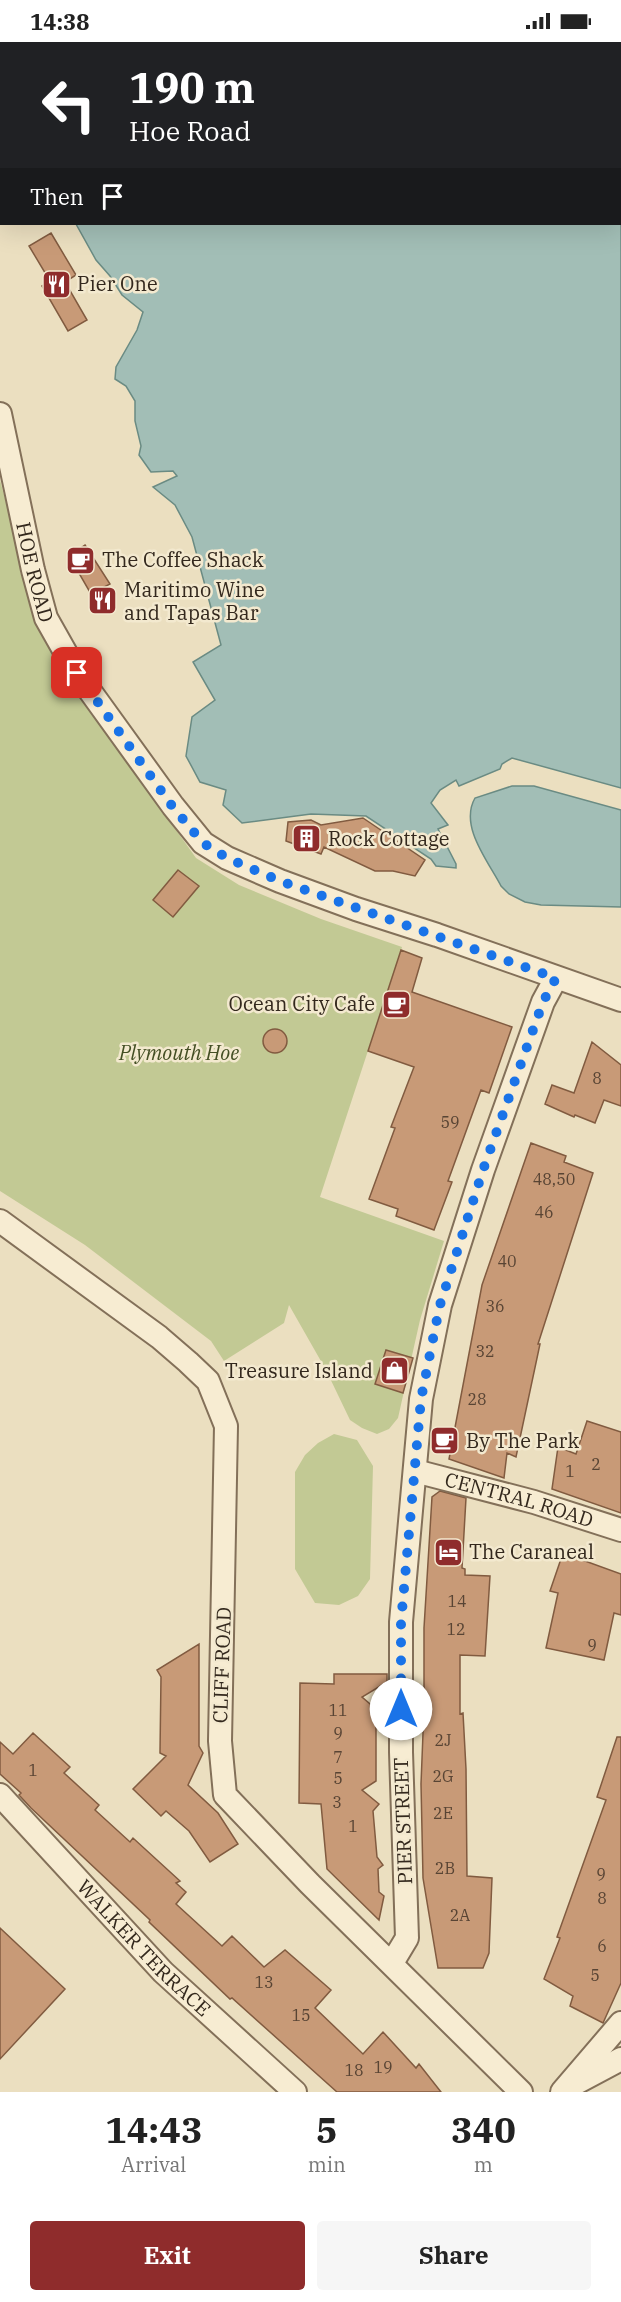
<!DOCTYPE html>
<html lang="en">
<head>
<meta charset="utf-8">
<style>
  :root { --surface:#fff; --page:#f6f6f6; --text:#222; --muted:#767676; --accent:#8f2c2c }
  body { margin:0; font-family:"IBM Plex Serif",serif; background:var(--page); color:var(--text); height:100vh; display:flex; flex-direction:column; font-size:22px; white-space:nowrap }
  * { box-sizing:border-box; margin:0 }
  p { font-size:20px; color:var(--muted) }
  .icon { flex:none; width:33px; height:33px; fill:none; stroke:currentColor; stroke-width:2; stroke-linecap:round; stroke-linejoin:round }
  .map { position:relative; height:2050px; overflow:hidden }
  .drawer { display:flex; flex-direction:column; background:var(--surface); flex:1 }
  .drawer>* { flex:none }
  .top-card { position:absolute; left:0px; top:0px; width:621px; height:183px; box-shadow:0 6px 24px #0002; background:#202124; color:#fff; overflow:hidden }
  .pin { position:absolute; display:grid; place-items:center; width:51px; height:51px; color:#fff; margin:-26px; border-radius:12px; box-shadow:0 3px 9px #0006 }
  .me { position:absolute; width:66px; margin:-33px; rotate:0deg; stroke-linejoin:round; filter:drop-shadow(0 0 4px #0008) }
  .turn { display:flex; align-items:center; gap:21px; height:126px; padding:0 30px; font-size:27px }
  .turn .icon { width:78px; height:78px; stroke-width:2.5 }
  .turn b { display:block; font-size:42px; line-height:51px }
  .then { display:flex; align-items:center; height:57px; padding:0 30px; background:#0003; gap:12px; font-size:22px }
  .eta { display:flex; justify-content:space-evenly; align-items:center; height:102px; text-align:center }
  .eta b { font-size:36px; font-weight:800; line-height:42px }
  .action { display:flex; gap:12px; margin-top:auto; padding:12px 30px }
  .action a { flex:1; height:69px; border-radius:6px; background:var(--accent); color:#fff; font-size:24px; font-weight:800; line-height:69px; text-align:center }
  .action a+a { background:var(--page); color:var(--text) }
  .status { display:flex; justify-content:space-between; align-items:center; height:42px; padding:0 30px; background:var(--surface); direction:ltr }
  .status svg { height:16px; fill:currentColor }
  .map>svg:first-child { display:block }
  .green { fill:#c2c994 }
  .water { fill:#a2beb6; stroke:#6a8b83; stroke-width:1.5 }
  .building { fill:#c89a77; stroke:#815b40; stroke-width:1.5 }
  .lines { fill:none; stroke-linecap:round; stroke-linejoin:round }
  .minor-casing { stroke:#837059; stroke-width:26 }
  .minor { stroke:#f7ecd2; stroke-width:22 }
  .route { stroke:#1a73e8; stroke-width:10; stroke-dasharray:0 18 }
  .labels { text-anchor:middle; stroke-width:5; stroke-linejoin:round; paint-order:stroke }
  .number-label { font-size:16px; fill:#584434 }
  .poi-label { font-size:20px; fill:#33281d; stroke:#f3e9cf; text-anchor:start }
  .street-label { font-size:20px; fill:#33281d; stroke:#f3e9cf }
  .park-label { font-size:20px; font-style:italic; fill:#444f24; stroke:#f3e9cf }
</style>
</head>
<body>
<div class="status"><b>14:38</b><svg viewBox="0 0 49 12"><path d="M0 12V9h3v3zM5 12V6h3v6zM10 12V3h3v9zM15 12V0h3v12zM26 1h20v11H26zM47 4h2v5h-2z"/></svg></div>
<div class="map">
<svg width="621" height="2050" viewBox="0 0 621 2050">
  <rect width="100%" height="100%" fill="#ebdfc0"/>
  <path class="green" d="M0,438L21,517L20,530L33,566L77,648L196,816L239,843L321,877L402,905L320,1155L444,1199L420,1278L398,1376L389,1387L377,1392L362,1386L350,1378L326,1328L289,1263L284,1281L224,1319L211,1299L85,1203L0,1149Z
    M334,1392L357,1398L373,1424L370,1537L358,1554L339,1563L315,1561L295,1527V1430L305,1413L318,1401Z"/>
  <path class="water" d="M105,0H621V746L512,716L502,722L500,727L459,744L456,738L440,748L431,761L448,783L438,787L456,822V826L436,824L431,817L366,774L311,772L242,781L223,763L226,748L200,740L186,714L192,675L215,658L193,620L221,603L192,495L175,463L153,445L177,434L173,429L151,430L139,413L141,404L135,379V359L126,344L115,337L116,325L137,288L143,270L122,253L110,234L96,218L76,182H620V2L104,1Z
    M512,744H534L621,768V865L541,863L525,860L509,852L501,844C488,819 459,784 475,756Z"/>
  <path class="building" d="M51,191L76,233L65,240L87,278L68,289L42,244L50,239L29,204Z
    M85,503L110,542L91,552L69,514Z
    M363,776L425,818L415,834L393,829H375L324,805L321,812L286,799L288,780L311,778L321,783Z
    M178,828L199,844L173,875L153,858Z
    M401,908L422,916L412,950L512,985L489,1051L481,1048L448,1139L452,1140L434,1188L396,1174L398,1167L369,1157L395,1086L391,1085L414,1025L368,1009Z
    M263 999a12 12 0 1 1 24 0a12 12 0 1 1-24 0Z
    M592,1000L621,1023V1064L604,1058L595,1081L575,1073L574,1075L545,1062L552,1043L574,1051Z
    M531,1101L566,1114L564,1120L593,1131L538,1302H540L516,1415L507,1411L504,1436L449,1417L482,1243Z
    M386,1308L413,1316L403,1351L375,1342Z
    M587,1379L621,1390V1471L552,1447L558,1405L576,1412Z
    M440,1449L466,1456L462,1526L465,1527V1533L490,1534L485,1614L460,1613V1672L463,1671L466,1727L467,1834L492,1836L489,1911L483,1926H438L423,1836L421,1742L424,1666V1586L432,1455Z
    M563,1511L621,1532V1573L614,1571L604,1618L546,1606L558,1551L550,1549Z
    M199,1602V1704L203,1711L188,1743L218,1771L238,1802L210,1820L189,1789L166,1769L161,1774L133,1747L166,1714L160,1711L161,1635L157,1628Z
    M334,1632H387V1640L362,1655L376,1667V1739L362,1748L379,1762L373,1769L377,1815L383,1823L378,1827L379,1850L384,1854L379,1878L327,1827L321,1762L299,1761L300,1641L334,1642Z
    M33,1691L70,1725L64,1731L99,1763L95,1768L130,1800L133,1796L180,1839L176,1841L186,1850L176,1862L222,1904L232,1894L264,1925L285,1908L331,1948L315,1966L363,2012L383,1990L416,2026L419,2022L441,2050H337L232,1956L230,1957L149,1880L150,1878L31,1766L19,1753L21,1751L0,1732V1700L13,1712Z
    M617,1695H621V1941L603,1981L570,1964L573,1954L544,1937L560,1896L557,1895L606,1758L597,1755Z
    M0,1886L65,1947L0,2017Z"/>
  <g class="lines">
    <defs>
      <g id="minor">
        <path d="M8,2L9,0"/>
        <path d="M0,31L2,26"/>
        <path id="s1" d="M0,372L33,528L46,576L77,631L173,764L203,801L227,816L280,839L356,867L437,893L621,958"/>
        <path d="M0,1179L159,1295L188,1320L208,1339L226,1384L220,1699L225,1753L310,1842L521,2050"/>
        <path id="s2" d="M415,1429L534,1460L621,1488"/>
        <path id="s3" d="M0,1753L163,1930L295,2050"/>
        <path d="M392,1921L407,1896L401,1710V1580L421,1357L440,1263L483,1128L543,960L556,936"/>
        <path d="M576,2041L621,2017"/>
        <path d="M562,2050L621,1981"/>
      </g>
    </defs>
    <use href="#minor" class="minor-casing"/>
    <use href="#minor" class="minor"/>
  </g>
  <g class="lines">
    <path class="route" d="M77,631L172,764L203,801L227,816L280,839L556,936L543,960L483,1128L440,1263L436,1282L421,1357L401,1580V1667"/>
  </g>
  <defs>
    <symbol id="restaurant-square" viewBox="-11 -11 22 22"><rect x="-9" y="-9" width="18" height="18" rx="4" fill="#8f2c2c" stroke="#f3e9cf"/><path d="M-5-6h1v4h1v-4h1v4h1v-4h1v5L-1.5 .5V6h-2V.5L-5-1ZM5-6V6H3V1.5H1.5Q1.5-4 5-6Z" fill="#fff"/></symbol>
    <symbol id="cafe-square" viewBox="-11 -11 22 22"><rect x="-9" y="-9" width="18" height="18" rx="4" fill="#8f2c2c" stroke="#f3e9cf"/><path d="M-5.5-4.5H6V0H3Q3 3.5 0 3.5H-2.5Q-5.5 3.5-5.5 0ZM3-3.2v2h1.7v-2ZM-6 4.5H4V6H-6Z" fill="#fff"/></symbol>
    <symbol id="building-square" viewBox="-11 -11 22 22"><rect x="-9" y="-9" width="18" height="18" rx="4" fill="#8f2c2c" stroke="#f3e9cf"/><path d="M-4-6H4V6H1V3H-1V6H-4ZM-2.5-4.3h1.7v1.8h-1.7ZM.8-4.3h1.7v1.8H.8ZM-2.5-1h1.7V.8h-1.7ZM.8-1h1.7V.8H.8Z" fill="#fff"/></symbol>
    <symbol id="shop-square" viewBox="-11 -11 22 22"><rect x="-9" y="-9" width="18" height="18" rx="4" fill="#8f2c2c" stroke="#f3e9cf"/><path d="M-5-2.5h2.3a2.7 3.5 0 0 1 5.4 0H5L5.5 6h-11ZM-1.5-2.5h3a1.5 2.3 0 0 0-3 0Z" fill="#fff"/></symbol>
    <symbol id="hotel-square" viewBox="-11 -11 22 22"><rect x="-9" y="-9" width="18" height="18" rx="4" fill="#8f2c2c" stroke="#f3e9cf"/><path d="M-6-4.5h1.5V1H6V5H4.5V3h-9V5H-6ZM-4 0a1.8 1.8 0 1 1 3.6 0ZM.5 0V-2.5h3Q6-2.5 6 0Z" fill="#fff"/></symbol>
  </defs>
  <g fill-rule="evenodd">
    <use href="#restaurant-square" x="40" y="226" width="33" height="33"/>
    <use href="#cafe-square" x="64" y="502" width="33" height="33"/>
    <use href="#restaurant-square" x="86" y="542" width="33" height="33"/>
    <use href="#building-square" x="290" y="780" width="33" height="33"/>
    <use href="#cafe-square" x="380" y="946" width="33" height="33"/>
    <use href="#shop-square" x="378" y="1312" width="33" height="33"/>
    <use href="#cafe-square" x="428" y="1382" width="33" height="33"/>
    <use href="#hotel-square" x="432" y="1494" width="33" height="33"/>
  </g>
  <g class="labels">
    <g class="number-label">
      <text x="597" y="1042">8</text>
      <text x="450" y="1086">59</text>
      <text x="554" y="1143">48,50</text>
      <text x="544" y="1176">46</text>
      <text x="507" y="1225">40</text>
      <text x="495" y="1270">36</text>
      <text x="485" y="1315">32</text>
      <text x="477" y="1363">28</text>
      <text x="596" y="1428">2</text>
      <text x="570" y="1435">1</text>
      <text x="457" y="1565">14</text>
      <text x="456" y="1593">12</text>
      <text x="592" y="1609">9</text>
      <text x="338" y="1674">11</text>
      <text x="338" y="1697">9</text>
      <text x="443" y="1704">2J</text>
      <text x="338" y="1721">7</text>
      <text x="33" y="1734">1</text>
      <text x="443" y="1740">2G</text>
      <text x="338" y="1742">5</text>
      <text x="337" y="1766">3</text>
      <text x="443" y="1777">2E</text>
      <text x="353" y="1790">1</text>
      <text x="445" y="1832">2B</text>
      <text x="601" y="1838">9</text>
      <text x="602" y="1862">8</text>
      <text x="460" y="1879">2A</text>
      <text x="602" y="1910">6</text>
      <text x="595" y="1939">5</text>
      <text x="264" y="1946">13</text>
      <text x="301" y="1979">15</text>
      <text x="383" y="2031">19</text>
      <text x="354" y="2034">18</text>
    </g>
    <g class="poi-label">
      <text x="77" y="249">Pier One</text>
      <text x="102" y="525">The Coffee Shack</text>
      <text x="124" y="555">Maritimo Wine<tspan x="124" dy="23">and Tapas Bar</tspan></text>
      <text x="328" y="804">Rock Cottage</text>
      <text x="375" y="969" text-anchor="end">Ocean City Cafe</text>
      <text x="373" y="1336" text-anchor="end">Treasure Island</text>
      <text x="466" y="1406">By The Park</text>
      <text x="469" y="1517">The Caraneal</text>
    </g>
    <g class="street-label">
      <text dy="7" stroke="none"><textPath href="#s1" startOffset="162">HOE ROAD</textPath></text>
      <text dy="7" stroke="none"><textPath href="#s2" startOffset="108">CENTRAL ROAD</textPath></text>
      <text transform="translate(222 1623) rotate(-88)" y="7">CLIFF ROAD</text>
      <text transform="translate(403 1779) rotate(-92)" y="7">PIER STREET</text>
      <text dy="7" stroke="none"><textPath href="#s3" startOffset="210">WALKER TERRACE</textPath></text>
    </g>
    <g class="park-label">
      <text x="179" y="1018">Plymouth Hoe</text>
    </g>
  </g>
</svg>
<div class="pin" style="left:77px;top:631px;background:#d93025"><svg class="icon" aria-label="arrive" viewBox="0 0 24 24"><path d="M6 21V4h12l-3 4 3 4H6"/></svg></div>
<svg class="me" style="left:401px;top:1667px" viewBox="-20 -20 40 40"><circle r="19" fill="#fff"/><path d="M0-13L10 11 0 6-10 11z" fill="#1a73e8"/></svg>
<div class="top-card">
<div class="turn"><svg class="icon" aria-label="left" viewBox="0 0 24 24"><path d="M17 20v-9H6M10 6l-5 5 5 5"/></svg><div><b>190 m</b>Hoe Road</div></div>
<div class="then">Then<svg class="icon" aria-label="arrive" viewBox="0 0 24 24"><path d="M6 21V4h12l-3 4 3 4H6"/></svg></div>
</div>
</div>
<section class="drawer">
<div class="eta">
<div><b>14:43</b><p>Arrival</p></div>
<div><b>5</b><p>min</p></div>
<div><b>340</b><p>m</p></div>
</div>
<div class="action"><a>Exit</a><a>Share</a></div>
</section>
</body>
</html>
